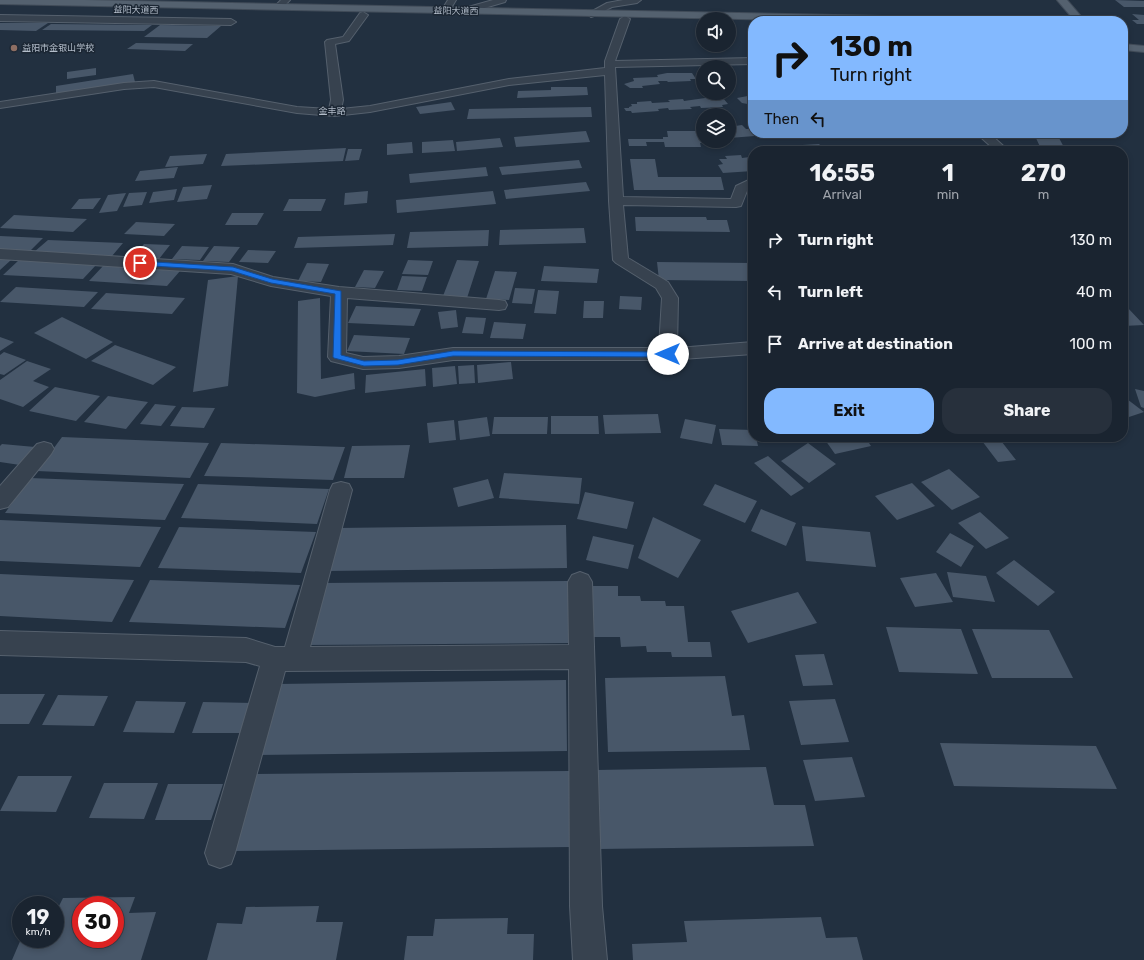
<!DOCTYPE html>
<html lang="en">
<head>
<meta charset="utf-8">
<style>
  :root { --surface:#1a2430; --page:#27303c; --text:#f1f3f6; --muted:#9fa4ab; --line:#38414c; --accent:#83b9ff }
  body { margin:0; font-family:Rubik,"Noto Sans SC",sans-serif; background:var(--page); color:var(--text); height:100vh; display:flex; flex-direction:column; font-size:15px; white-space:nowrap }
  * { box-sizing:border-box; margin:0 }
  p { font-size:13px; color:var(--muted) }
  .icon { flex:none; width:22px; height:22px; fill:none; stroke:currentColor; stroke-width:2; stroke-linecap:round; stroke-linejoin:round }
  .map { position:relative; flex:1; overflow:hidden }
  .sheet { position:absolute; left:748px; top:146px; width:380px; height:296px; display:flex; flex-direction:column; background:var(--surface); border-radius:16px; box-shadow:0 2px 6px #0003,0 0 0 1px var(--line) }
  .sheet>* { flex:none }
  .top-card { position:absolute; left:748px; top:16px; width:380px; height:122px; border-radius:16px; box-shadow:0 2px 6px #0003,0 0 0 1px var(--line); background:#83b9ff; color:#111; overflow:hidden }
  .tools { position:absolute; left:696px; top:12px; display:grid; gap:8px }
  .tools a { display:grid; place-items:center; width:40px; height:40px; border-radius:50%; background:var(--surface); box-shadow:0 2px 6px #0003,0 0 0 1px var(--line); font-size:20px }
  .speed { position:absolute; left:12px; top:896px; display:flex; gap:8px; font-size:20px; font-weight:700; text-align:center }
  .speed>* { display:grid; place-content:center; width:52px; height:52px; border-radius:50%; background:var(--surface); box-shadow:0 2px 6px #0003,0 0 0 1px var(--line); line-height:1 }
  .speed small { font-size:10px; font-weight:400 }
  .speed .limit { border:6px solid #d22; background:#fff; color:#111 }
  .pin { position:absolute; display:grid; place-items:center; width:34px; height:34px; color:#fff; margin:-17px; border:2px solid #fff; border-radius:50%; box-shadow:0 1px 4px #0007 }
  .me { position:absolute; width:44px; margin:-22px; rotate:270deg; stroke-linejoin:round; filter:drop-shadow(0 0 3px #0008) }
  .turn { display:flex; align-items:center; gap:14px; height:84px; padding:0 16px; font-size:18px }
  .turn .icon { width:52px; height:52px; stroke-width:2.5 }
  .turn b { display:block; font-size:28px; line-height:34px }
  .then { display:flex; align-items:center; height:38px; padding:0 16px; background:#0003; gap:8px; font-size:15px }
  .eta { display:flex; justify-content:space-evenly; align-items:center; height:68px; text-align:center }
  .eta b { font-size:24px; font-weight:700; line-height:28px }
  .button { display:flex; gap:8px; margin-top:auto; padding:8px 16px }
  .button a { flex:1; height:46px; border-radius:16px; background:var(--accent); color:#111; font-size:16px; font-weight:700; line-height:46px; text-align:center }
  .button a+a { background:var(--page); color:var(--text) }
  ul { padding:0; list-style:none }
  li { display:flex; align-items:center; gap:12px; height:52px; padding:0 16px }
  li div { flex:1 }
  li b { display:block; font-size:15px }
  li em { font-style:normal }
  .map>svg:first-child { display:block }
  .building { fill:#485769; fill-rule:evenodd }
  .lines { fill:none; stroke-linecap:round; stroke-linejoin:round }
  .minor-casing { stroke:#55606d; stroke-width:2 }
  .major-casing { stroke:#404b58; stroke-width:2 }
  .minor { fill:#37424f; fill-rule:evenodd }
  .major { fill:#54616f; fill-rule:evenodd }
  .route { fill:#1a73e8; stroke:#114b97 }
  .education-dot { fill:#8d6e63; stroke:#1c2734; stroke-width:1.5 }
  .labels { text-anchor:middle; stroke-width:3; stroke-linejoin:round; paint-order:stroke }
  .far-street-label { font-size:9px; fill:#b3bdca; stroke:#1c2734 }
  .far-poi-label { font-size:9px; fill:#b3bdca; stroke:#1c2734; text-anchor:start }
</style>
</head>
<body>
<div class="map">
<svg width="1144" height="960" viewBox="0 0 1144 960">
  <rect width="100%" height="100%" fill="#223040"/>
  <path class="building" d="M1115,0L1144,1V7H1124Z
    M1132,14L1144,15V24H1137L1132,20H1139Z
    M0,23H48L36,31L0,30Z
    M51,24L152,25L144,31L42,30Z
    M160,25L221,26L207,38L144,37Z
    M136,43L193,44L185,51L127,49Z
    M96,68V75L67,79V72Z
    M667,73H692L696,79H690L691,81L668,82L667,81H658L660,84L642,86L643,88H630L624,84L634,81L633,78L658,77L657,75Z
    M133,74L135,82L56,94V86Z
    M551,87H587L588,95L517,98L518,91L551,90Z
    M753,95V105L742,103L737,98Z
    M712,97L713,99L723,98L728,104L722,105L723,107L701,108L700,106L690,107L692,109L669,110L668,108L658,109L659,111L632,113L631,111H626L624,108H629V107L632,106L631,104H637V102L651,101L652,103L670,102L668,100L683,99L684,101Z
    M451,102L455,110L420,114L416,107Z
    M591,107L592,117L467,119L469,109Z
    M734,123L735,126L742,125L746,129H750L755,136L729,138V124Z
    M586,131L590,142L516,147L514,137Z
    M667,131H697L699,140L706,141L707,143H700L701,147H665L664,142H646L647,146H629L628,139H663V137H668Z
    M1035,136L1059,138L1066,151H1042Z
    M500,138L503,147L457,151L456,142Z
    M453,140L455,151L422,153V142Z
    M412,142L413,153L387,155V144Z
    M819,144L821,146H826L828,149L842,148L845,151H785L783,149L788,148L786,146Z
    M346,148L343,161L221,166L226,154Z
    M348,149H362L359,160L345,161Z
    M207,154L203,164L165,167L170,156Z
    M741,155L742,158L750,157L753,161V171L723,173L718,165L723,164L719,159H727L725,156Z
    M630,159H655L658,177H721L724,190H634Z
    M579,160L582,168L502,175L499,167Z
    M178,167L174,178L135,181L140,171Z
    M486,167L488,176L410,183L409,174Z
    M586,182L590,191L506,199L504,190Z
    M212,185L207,199L177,202L183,187Z
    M177,189L174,200L149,203L153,192Z
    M368,191L367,203L344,205L345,193Z
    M493,191L496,204L397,213L396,200Z
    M147,192L142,205L123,207L129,193Z
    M126,193L117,211L99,213L108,195Z
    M101,198L93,209H71L79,199Z
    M289,199H326L321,211H283Z
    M232,213H264L257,225H225Z
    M14,215L87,219L73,232L0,228Z
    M635,217H706L707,220H727L730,232L636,231Z
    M136,222L175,224L164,236L124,234Z
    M584,228L586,243L499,245L500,230Z
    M489,230L488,246L407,248L410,232Z
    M395,234L393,245L294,248L298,237Z
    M0,236L43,238L29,252L0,250Z
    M48,240L123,243L112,256L34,252Z
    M144,244L170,245L159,259L132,258Z
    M182,246L209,247L200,260L172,259Z
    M214,246L240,247L229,262L203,261Z
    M248,250L276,251L268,263L239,262Z
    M0,259L11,260L0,270Z
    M19,260L97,264L83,279L3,275Z
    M408,260L433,261L428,275L402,274Z
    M457,260L479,261L467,298L443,296Z
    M657,262L753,263V281L659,280Z
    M307,263L329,264L321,282L298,281Z
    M103,266L180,271L167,286L89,281Z
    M544,266L599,269L597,283L541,281Z
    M364,270L384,271L375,288L355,287Z
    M495,271L517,272L509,300L486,299Z
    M238,276L228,386L193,392L208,280Z
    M402,276L427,277L422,291L397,290Z
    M16,287L98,292L84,307L0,302Z
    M515,288L535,289L532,304L512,303Z
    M538,290L559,291L556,314L534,313Z
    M106,293L185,298L172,314L91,309Z
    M620,296L642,297L641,310L619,309Z
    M320,298L321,379L354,373L355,389L315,397L297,393L298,301Z
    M584,301H604L603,318H583Z
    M356,306L421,309L414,326L348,323Z
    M1123,307H1127L1144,325L1123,326Z
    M456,310L458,327L441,329L438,312Z
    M62,317L113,342L86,359L34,333Z
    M466,317L486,318L483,334L462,333Z
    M494,322L526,324L523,339L490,338Z
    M354,335L410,338L404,354L347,351Z
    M0,337L14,342L0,351Z
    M115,345L176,367L153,385L91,361Z
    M4,352L26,360L4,375L0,374V355Z
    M27,361L51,369L33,381L49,387L23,407L0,399V380Z
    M511,362L513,379L478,383L477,365Z
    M474,365L475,383L459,384L458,366Z
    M455,366L457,384L433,387L432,368Z
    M425,369L426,386L365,393L366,375Z
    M55,387L100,396L76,421L29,411Z
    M1135,389L1144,391V408L1141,407Z
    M108,396L148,402L126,429L84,422Z
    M1123,396L1144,412L1123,419Z
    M155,404L176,406L161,426L140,424Z
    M182,407L215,408L204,428L170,426Z
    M658,414L661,433L605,434L603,415Z
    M551,416H598L599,434H551Z
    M487,417L490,436L460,440L458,421Z
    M494,417H548L547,434H492Z
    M685,419L716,425L712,444L680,438Z
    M454,420L456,440L429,443L427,423Z
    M719,429L753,430V437H756L758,446L722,445Z
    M62,437L209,443L190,478L37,471Z
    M823,437H865L871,446L835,454Z
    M979,437H998L1016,460L998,462Z
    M221,443L345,447L333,480L204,476Z
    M808,443L836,464L809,483L781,461Z
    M2,444L35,447L20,465L0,462V446Z
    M410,445L404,478H344L352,446Z
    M768,456L804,488L791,496L754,463Z
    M949,469L980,497L952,510L921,482Z
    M504,473L582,478L579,504L499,498Z
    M30,478L184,484L165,520L5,513Z
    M488,479L494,498L458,507L453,488Z
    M912,483L935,506L897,520L875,496Z
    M198,484L329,489L317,524L181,518Z
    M715,484L757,501L745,523L703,505Z
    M585,492L634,502L627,529L577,519Z
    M761,509L796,523L786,546L751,531Z
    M980,512L1009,538L986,549L958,523Z
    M653,517L701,540L678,578L638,558Z
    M0,520L161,527L140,567L0,561Z
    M566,525L567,568L327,571L338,528Z
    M802,526L870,532L876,567L806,561Z
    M179,527L316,532L301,573L158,568Z
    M950,533L974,546L961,567L936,552Z
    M593,536L634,545L628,569L586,560Z
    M1014,560L1055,592L1038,606L996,573Z
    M947,572L986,576L995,602L953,597Z
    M936,573L953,602L915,607L900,578Z
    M0,574L134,580L112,622L0,616Z
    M150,580L300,585L285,628L129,622Z
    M568,581L569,643L306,645L322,583Z
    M592,586H618V596H640L641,601H665L666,606H684L688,642H710L712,657H672L671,652H647L646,646L621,647L620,637H594Z
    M798,592L817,623L748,643L731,611Z
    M886,627L961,629L978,674L899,672Z
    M972,629L1049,630L1073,678H992Z
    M824,654L833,685L803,686L795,655Z
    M725,676L732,716L744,715L750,750L608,752L605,678Z
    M566,680L567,751L258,755L278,684Z
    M0,694H45L29,724H0Z
    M58,695L108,696L94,726L42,725Z
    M835,699L849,742L801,745L789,701Z
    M136,701L186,702L174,733L123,732Z
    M203,702L254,703L244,733H192Z
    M940,743L1096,746L1117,789L954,786Z
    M852,757L865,797L815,801L803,760Z
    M766,767L774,805H805L814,846L599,849L596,770Z
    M569,771L570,847L233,851L254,774Z
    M18,776H72L56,812L0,811Z
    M104,783H158L144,819L89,818Z
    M168,784H223L211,820H155Z
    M135,897L129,913L156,912L141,960H12L21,939H55V914L63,898ZM81,905H115V939H81Z
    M319,906L316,922H343L336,960H207L217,923L242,924L246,907Z
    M821,917L826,938L857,937L863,960H633L632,944L687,942L684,921Z
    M508,918L507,934H534L533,960H404L407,936H433L435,919Z"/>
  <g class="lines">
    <defs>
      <path id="minor" d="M281,0H290L281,9H275L274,7Z
        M448,0H456L448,13H442L441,11Z
        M493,0H506L505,2L464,14L460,11L461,9Z
        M623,0H641L637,3L612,7L594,16L591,17L587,14L607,3Z
        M363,12L368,15L349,41L335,44L343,100L341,109L370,106L509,79L605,68V61L620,19L625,16L630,19L615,61L753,58V64L615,67L623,197L731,199L736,186L753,178V188L747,191L741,206L736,207L623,205L628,258L668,282L678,298L677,348L753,342V354L668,360H453L399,368L363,369L331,361L328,357L331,296L271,286L231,274L0,259V249L233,264L273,277L339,287L499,300L505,301L507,305L505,309L499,310L347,298L346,353L363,357L399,356L453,348H659L662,298L656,288L616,263L613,260L609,201L605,75L509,85L370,112L334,116L297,113L154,87L124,89L0,108V102L124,83L154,81L297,107L329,109L331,100L325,42L327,40L343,37L360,13Z
        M0,15L231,19L236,22L231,25L0,21Z
        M976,133H989L1009,151H996Z
        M44,442L51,444L54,449L51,454L8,507L0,509V486L37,444Z
        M341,482L349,484L352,490L310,647L569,645L568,582L572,575L580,572L588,575L592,582L602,906L607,960H573L570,906L569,669L285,671L235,853L231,864L220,868L209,864L205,853L260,666L246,662L0,655V631L246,638L275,647H285L330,490L333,484Z"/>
      <path id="major" d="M0,0H85L883,16L913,18L918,21H841L0,4Z
        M1057,0H1067L1085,21H1075Z
        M1123,44L1144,46V52L1123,50Z"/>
    </defs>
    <use href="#minor" class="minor-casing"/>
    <use href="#major" class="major-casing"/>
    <use href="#minor" class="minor"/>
    <use href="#major" class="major"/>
  </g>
  <path class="route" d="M140,261L233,267L272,279L341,291V355L364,361L398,360L453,351L668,352L671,354L668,357L453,356L398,365L364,366L334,358L333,357L335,294L271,283L232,271L137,265L136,263Z"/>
  <circle class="education-dot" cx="14" cy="48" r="4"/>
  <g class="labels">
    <g class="far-street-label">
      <text transform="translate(136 10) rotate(1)" y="3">益阳大道西</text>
      <text transform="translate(456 11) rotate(1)" y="3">益阳大道西</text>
      <text x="332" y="114">金丰路</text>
    </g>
    <g class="far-poi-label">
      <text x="22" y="51">益阳市金银山学校</text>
    </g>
  </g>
</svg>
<div class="tools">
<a><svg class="icon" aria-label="sound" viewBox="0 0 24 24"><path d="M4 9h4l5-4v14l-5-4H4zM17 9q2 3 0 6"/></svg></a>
<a><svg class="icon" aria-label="search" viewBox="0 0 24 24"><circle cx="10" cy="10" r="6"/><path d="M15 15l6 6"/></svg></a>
<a><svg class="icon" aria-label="layers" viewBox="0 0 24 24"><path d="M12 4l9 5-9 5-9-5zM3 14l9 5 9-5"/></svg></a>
</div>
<div class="speed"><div>19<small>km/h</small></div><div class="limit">30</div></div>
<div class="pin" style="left:140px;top:263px;background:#d93025"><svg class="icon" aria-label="arrive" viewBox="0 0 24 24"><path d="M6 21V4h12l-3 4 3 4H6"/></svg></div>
<svg class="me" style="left:668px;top:354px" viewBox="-20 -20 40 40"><circle r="19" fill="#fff"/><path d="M0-13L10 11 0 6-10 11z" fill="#1a73e8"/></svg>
<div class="top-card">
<div class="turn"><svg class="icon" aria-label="right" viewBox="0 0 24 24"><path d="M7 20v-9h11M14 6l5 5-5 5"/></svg><div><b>130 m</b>Turn right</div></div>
<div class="then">Then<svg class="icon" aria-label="left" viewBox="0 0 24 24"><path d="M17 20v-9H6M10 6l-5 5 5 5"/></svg></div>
</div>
<section class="sheet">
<div class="eta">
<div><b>16:55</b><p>Arrival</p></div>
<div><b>1</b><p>min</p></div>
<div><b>270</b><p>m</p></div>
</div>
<ul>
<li><svg class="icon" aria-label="right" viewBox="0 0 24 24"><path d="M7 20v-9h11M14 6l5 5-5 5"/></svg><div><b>Turn right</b></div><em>130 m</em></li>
<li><svg class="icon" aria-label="left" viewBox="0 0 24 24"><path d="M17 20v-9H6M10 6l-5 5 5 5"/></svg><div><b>Turn left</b></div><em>40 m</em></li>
<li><svg class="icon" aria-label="arrive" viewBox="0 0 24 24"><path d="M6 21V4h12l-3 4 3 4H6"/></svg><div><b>Arrive at destination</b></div><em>100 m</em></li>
</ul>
<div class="button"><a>Exit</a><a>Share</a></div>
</section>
</div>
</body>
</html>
